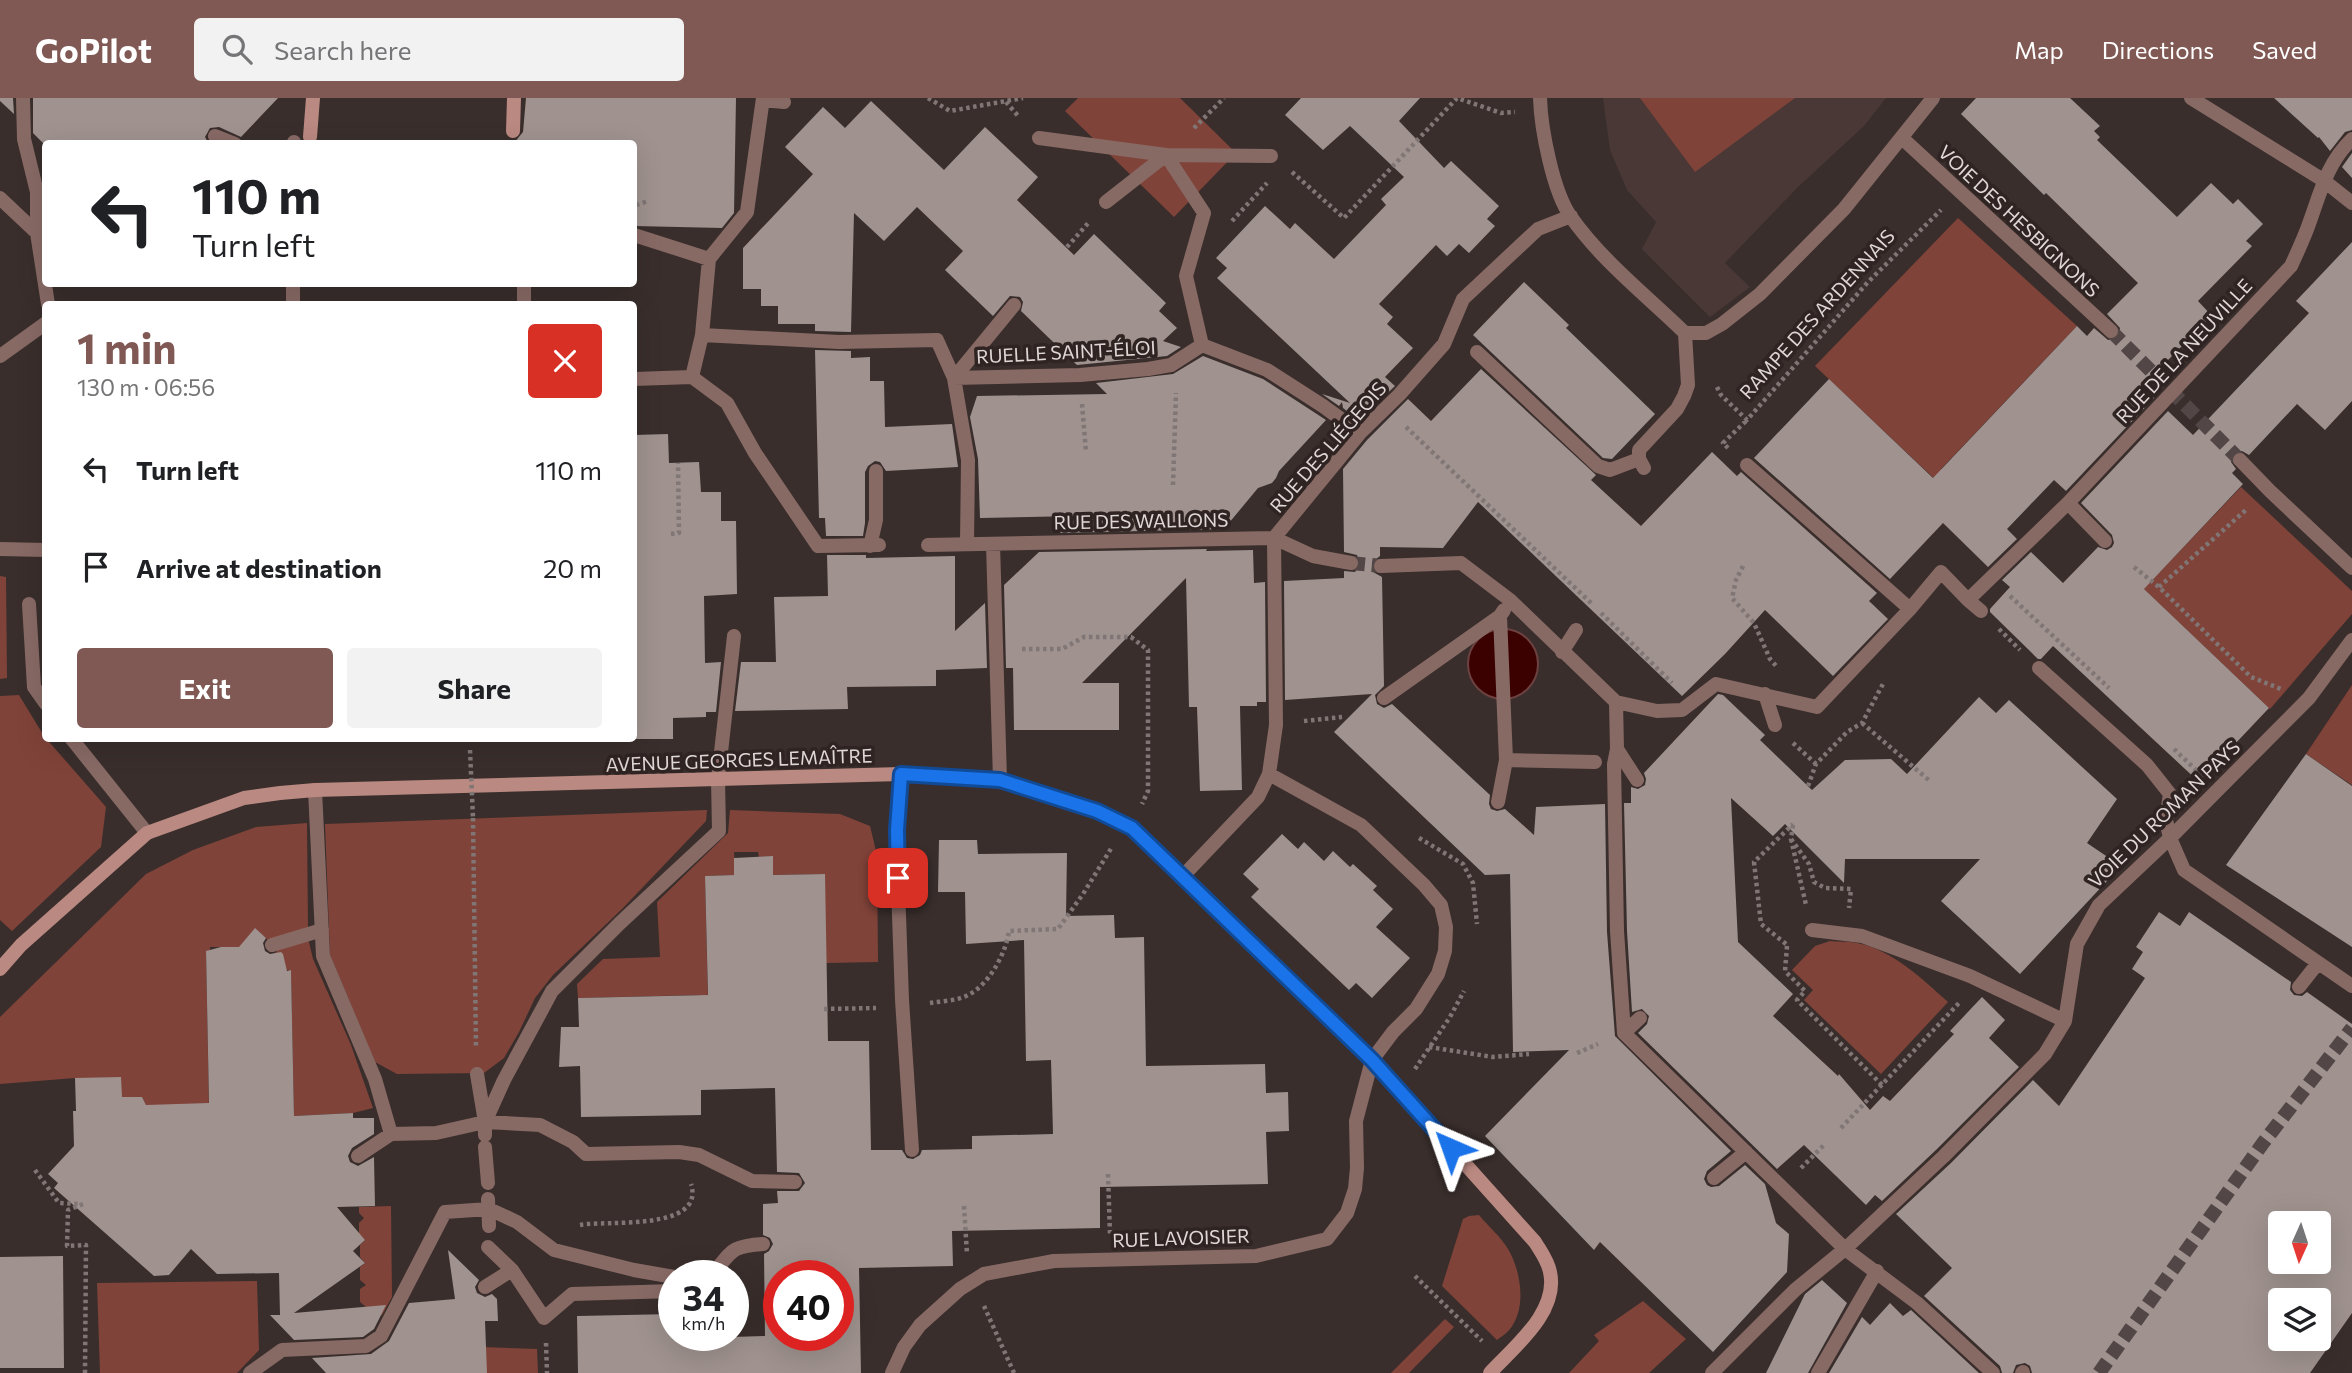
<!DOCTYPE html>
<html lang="en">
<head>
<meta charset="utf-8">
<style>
  :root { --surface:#fff; --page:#f2f2f2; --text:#202124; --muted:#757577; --accent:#805954 }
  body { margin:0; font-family:Commissioner,sans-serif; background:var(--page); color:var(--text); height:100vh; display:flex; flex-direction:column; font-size:26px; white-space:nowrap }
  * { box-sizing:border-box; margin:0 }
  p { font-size:23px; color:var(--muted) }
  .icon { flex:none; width:38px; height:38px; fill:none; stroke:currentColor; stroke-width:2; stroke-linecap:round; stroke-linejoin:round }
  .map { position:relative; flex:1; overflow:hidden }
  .drawer { position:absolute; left:42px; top:203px; width:595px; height:441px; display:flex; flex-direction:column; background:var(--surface); border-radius:7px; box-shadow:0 7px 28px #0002 }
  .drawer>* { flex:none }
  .top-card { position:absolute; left:42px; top:42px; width:595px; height:147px; border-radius:7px; box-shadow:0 7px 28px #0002; background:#fff; color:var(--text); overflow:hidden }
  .needle { width:46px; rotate:183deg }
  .buttons { position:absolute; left:2268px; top:1113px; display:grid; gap:14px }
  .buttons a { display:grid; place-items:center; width:63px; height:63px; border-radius:7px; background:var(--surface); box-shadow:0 7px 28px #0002; font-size:35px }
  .speed { position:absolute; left:658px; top:1162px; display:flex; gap:14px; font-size:35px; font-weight:700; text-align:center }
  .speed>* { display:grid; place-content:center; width:91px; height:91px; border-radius:50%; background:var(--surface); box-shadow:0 7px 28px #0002; line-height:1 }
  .speed small { font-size:18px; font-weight:400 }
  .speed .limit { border:10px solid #d22; background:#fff; color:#111 }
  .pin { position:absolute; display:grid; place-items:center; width:60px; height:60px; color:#fff; margin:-30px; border-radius:14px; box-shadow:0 4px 10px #0006 }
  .me { position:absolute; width:77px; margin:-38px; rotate:317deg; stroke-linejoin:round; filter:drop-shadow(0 0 5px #0008) }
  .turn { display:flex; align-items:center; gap:24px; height:147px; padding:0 35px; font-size:32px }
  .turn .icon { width:91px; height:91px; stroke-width:2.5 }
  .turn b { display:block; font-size:49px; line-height:60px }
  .round { display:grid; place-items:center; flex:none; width:74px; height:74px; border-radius:7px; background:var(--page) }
  .headline { display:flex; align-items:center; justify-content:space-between; height:119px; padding:0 35px }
  h1 { font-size:42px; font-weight:700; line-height:52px; color:var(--accent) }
  .action { display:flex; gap:14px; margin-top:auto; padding:14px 35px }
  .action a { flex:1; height:80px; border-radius:7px; background:var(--accent); color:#fff; font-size:28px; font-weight:700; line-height:80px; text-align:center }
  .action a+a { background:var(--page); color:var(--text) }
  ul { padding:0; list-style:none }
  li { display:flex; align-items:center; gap:21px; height:98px; padding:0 35px }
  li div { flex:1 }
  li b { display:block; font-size:26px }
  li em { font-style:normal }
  header { display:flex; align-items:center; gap:42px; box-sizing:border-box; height:98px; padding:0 35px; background:var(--accent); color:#fff }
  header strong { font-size:33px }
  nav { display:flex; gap:38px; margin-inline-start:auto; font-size:24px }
  .search { width:490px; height:63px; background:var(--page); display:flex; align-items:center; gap:18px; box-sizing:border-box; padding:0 24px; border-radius:7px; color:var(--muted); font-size:26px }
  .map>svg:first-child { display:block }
  .built { fill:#493835 }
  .green { fill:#804339 }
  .water { fill:#3b0100; stroke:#6c4140; stroke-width:2 }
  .building { fill:#9f928f; fill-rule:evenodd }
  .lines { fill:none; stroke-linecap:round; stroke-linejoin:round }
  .street-tunnel { stroke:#524746; stroke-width:14; stroke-dasharray:14 7; stroke-linecap:butt }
  .secondary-tunnel { stroke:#524746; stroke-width:14; stroke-dasharray:14 7; stroke-linecap:butt }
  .path { stroke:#807675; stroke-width:4.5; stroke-dasharray:3.5 3.5; stroke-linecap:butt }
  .lane { stroke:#886a65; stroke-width:14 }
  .street { stroke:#886a65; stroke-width:14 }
  .secondary { stroke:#ba8981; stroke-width:14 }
  .path-bridge { stroke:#807675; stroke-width:4.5; stroke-dasharray:3.5 3.5; stroke-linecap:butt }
  .route-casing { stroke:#114b97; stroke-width:18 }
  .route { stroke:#1a73e8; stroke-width:12 }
  .labels { text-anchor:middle; stroke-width:7; stroke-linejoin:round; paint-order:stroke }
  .street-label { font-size:19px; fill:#dfd7d6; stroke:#2f2422 }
</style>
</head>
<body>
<header>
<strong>GoPilot</strong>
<div class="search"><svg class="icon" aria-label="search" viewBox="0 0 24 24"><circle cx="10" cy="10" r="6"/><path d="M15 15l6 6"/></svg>Search here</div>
<nav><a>Map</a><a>Directions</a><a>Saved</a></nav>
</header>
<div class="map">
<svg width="2352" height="1275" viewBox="0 0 2352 1275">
  <rect width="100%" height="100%" fill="#392e2c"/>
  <path class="built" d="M1603,0H1886L1864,28L1797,90L1725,165L1750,189L1710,219L1642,151L1656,124L1627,92L1610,52Z"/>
  <path class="green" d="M1078,0H1180L1236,55L1174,119L1065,13Z
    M1640,0H1795L1695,74Z
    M1958,120L2077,228L1941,371V387L1815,268Z
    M2241,389L2352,493V516L2270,611L2128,476L2156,478Z
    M0,478L6,479L7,580L0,581Z
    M2352,587V687L2306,656Z
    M19,597L44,638L106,709L101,749L12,833L0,822V598Z
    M707,712L706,723L623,810L553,877L535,900L519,934L504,960L484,975L397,976L375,964L330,857L325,726Z
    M730,712L840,716L870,728L877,757L878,864L826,865L824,776L771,777L773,758L759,759L758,754H734L736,777L705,778L708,907L699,897L578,900L577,886L603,861L660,859L657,804L728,735Z
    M307,725L308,832L269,843L259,834L244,849H210V852L206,854L209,1011L146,1007L142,999H122L75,980L0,986V919L146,776L193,752L256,729Z
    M308,840L313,861L351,947L373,1010L353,1015L294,1018L291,873L265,865L278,852Z
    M1830,843C1838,844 1848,843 1857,845C1893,852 1922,881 1948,904L1881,976L1804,902L1813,892L1792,872L1815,848Z
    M391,1108L392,1199L382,1217L361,1231L366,1209L360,1204V1191L366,1187L360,1182V1169L365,1165L360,1159V1147L365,1142L359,1136V1125L364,1120L359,1115V1109Z
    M1469,1118L1479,1117C1488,1128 1501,1139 1508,1151C1521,1173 1527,1210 1510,1231C1507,1235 1501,1239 1497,1242L1442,1188L1463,1121Z
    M257,1183L259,1252L237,1275H100L97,1185Z
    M1643,1203L1686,1241L1649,1275H1569L1599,1243L1594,1237Z
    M1445,1221L1454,1229L1409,1275H1391Z
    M482,1249L537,1251L538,1275H481Z"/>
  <path class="water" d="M1468 566a35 35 0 1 1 70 0a35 35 0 1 1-70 0Z"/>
  <path class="building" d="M0,0H13L14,16L0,3Z
    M33,0H278L241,39L219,29L210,30L205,39L209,46H44L33,35Z
    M526,0H736L734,115L722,130L634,128V46H513L523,34Z
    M1301,0H1420L1399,23L1444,70L1451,63L1499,108L1487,121L1495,128L1469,155L1459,146L1447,158L1436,147L1379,206L1393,219L1387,226L1413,250L1385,279L1395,288L1359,322L1343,310L1342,304L1339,308L1322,296L1350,305L1217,180L1227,170L1216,160L1265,108L1290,131L1295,125L1334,161L1386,107L1381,101L1404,79L1350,28L1323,52L1285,17Z
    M1976,0H2070L2100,28L2094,33L2100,39L2097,42L2177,119L2211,85L2233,106L2238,101L2263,126L2246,143L2252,148L2198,203L2212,218L2141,289L2154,300L2066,393L2054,382L2007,431L2017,441L1988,469L1943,425L1890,481L1754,360L1829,281L1933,380L2077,228L2087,238L2094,230L2108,242L2118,240L2120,230L2107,216L2138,185L2046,95L2044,97L1961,16Z
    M2274,0H2352V32L2345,34L2330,53L2319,39L2318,40Z
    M871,3L944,72L985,29L1038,79L1017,102L1074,157L1094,136L1166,205L1159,213L1177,230L1163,243L1181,249L1167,258L1077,267L1021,213L1023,204L1020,199L1010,198L993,218L945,172L963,153L917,109L884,143L854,115L851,234L815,233V226H778V208H761V191H743V150L813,76L785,49L823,9L845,30Z
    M2352,55V80L2342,69Z
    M2352,144V303L2325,332L2297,306L2249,357L2242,353L2234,355L2231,364L2236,371L2232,375L2243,386L2144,491L2269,610L2199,684L2053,548L2041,561H2038L1990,514V511L2010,489L2002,482L2031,454L2063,485L2098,449L2107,452L2112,449L2114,445L2112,437L2081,405L2168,313L2193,337L2309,215L2296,203Z
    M1524,184L1569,227L1566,230L1655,316L1612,361L1603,360L1473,237Z
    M815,252L851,253V260L870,259V283H884L885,329L952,326L958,369L886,373L880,364L875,363L868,368L865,374V425L863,438H826L825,420H819Z
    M1203,258L1263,281L1326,322L1279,373L1276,380L1272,385L1258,390L1224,431L1060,435L1078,418L980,420L978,361L970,319L977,298L1107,296L1096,285L1173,276Z
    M1481,271L1596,377L1591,382L1641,428L1712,354L1737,378L1741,374L1877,495L1869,503L1888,521L1833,578L1765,512L1725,556L1682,598L1478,404L1443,450L1380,449V458L1372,464L1373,474L1382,479L1384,588L1375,597L1377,606L1384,610L1392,606L1490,697L1489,706L1491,711L1497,713L1505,711L1534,737L1536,709L1605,706L1607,834L1615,938L1731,1053L1707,1073L1704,1081L1707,1087L1711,1089L1719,1088L1745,1067L1765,1086L1776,1125L1789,1136L1787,1174L1713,1254L1600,1144L1594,1152L1485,1038L1569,952L1513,954L1510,776L1485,777L1334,634L1372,596L1285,602L1284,483L1344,480V473L1355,474L1360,467L1357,457L1344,454L1343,371L1367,342L1408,301L1431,323Z
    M668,336L669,365L699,364L701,394H721V423H736L737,496L704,498L705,565L721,564L716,614H706V619L673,620V641H634V337Z
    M1207,451L1206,453L1253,452L1254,485L1265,484L1266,604H1257V608H1240L1242,692L1200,693L1197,609H1189L1186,480L1082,585H1119V632H1014L1013,570H1006L1004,487L1039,454Z
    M827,457H866V460L955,458V533L985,505L987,570L936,572V588L847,589L848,611L735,613L741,564H776L774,499L828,498Z
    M1718,596L1723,597L1765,637L1760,642L1812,692L1845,662L1891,661L1907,676L1979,599L1996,615L2009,602L2117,701L2087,745L2121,768L2020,876L1941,803L1980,761H1845L1844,785L1785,726L1773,738L1731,700L1738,844L1793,896L1773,918L1838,978L1839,976L1870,1012L1883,998L1890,1003L1954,936L1950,933L1982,899L2005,922L1989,940L2019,969L1937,1051L1882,1103L1875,1097L1866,1107L1804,1047L1777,1071L1638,935L1647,926L1649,918L1642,911L1632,914L1627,833L1624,705H1631V689L1638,691L1645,687L1646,681L1644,675Z
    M2306,656L2352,688V849L2226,767Z
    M1282,736L1298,751L1304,744L1324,763L1333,753L1350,769L1353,766L1377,788L1373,792L1393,811L1376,829L1410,860L1372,900L1356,885L1349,892L1251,799L1259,791L1243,776Z
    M939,742H977L978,756L1067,755L1066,818L1114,817L1115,840L1144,839L1146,968L1265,966L1266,995L1288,994L1289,1033L1266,1034L1268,1086L1100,1089V1130L952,1133L953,1168L859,1170L861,1275H578L577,1218L674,1216V1237H698L699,1240L765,1238L764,1156L769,1153L773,1146L770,1140L763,1137V1106L778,1105L777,1093H799L805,1085L799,1075L777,1074L775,990L701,992V1017L581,1019L580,968L559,969L561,929H579L578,900L708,897L705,778L734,777V760L773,758V777L825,776L828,943H869L871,1052H902L907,1060L913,1061L920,1057L922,1052L972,1051V1038L1053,1036L1051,962L1026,963L1024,842L966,846L965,794H938ZM779,1178H838V1237H779Z
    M2159,814L2180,828L2189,814L2291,884L2290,892L2294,897L2302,898L2307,894L2352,926V1215L2310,1275H2032L2030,1268L2025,1265L2016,1267L2013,1275H2002L2000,1268L1924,1198L1952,1170L1896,1116L1951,1065L2033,982L2059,1008L2145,880L2132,871L2143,854L2136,849ZM2280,1125H2319V1164H2280ZM2280,1202H2319V1241H2280Z
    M255,830L266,840L263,845L265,853L270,856L281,854L283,856L287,873L291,872L294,1018L353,1015V1020H374V1036L352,1050L348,1058L350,1064L358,1068L374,1059L375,1108L337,1109L365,1142L353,1153L365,1165L294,1215L386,1207L374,1231L363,1239L294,1242L270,1217H280L279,1175L217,1176L191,1151L169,1177L154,1178L54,1090L58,1085L48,1076L74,1048L73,1013H76L75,980L121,979L122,999H142L146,1007L209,1005L206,853L221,849H239Z
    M448,1152L479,1182L475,1189L477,1195L485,1199L492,1196L497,1201L498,1223H485L487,1275H326L312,1260L371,1256L389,1243L409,1205L455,1201Z
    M63,1158L64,1270H0V1159Z
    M1822,1182L1847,1205L1808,1275H1766L1805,1196Z
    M1890,1205L1903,1218L1911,1212L1979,1275H1829L1862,1219L1870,1227Z"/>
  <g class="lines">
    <path class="street-tunnel" d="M2111,233L2240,362
      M1351,465L1381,468"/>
    <path class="secondary-tunnel" d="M2099,1275L2263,1045L2352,930"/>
    <path class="path" d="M928,0L950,13L1023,0
      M1006,4L1019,19
      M1194,30L1224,0
      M1292,74L1344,120L1457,0L1501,15L1515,14
      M636,107L648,103
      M1232,123L1267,85
      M1067,149L1090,123
      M1717,289L1721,297L1747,322L1868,184L1941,112
      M1082,306L1086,354
      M1406,329L1592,506
      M1728,350L1723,345L1747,322
      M1173,387L1176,295
      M671,436L679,435L678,365
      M1743,468L1736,482L1732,500L1754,525L1770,561L1778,570
      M2134,469L2159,489L2251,579L2281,591
      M2159,489L2247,411
      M2010,498L2109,590
      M1601,515L1672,585
      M1999,531L2020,552
      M1022,551H1062L1084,539H1131L1148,552V693L1142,706
      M1304,623L1342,619
      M1862,625L1931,684
      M1793,645L1816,666
      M2174,651L2198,674
      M1808,688L1816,666L1847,634L1862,625L1884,584
      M473,720L476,950
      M1793,727L1791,741L1806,807
      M1419,740L1463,766L1473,785L1477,826
      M1791,741L1809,766L1814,784L1825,790L1851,791L1849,810
      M1786,846L1761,826L1754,764L1793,726
      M1787,848L1785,873L1805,893L1797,902L1882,987
      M930,905C942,903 957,903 968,897C989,887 1006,855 1009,833L1058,831L1083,796L1112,749
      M824,911L876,910
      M1429,949L1493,959L1529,956
      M1577,955L1598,946
      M1415,971L1450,919L1464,893
      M1841,1030L1959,905
      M1801,1070L1825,1046
      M35,1072L59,1105L78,1106
      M1108,1076L1110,1136
      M83,1106L68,1112L67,1148L86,1147L85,1275
      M964,1108L967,1156
      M580,1127C604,1122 706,1134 691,1086
      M1415,1178L1482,1243
      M984,1208L1014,1275
      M546,1245L547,1275"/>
    <path class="lane" d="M1644,370L1639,361V352L1677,311L1684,298L1688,287L1685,235
      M29,506L34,589L46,606
      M71,640L147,735
      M901,676L896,732L902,902L912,1052
      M892,1275L904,1249L920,1227L960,1191L984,1176L1054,1163L1256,1158L1327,1141L1347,1115L1355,1091L1357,1070L1356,1023L1372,962"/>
    <path class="street" d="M23,0L24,41L37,94V135L48,206
      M763,0L747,114L709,161L702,237L692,279L727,305L755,355L818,448L879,447
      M1540,0C1541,31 1553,94 1571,119C1602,163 1647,198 1685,235H1706L1722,226L1760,196L1844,111L1933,0
      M2191,0L2323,82L2352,105
      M763,2L784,4
      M215,38L235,46
      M1039,40L1166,57L1271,58
      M1902,40L2111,233
      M294,44V46
      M1166,57L1204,115L1186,178L1202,247
      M0,100L37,135
      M1106,104L1166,57
      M634,137L709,161
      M524,186V206
      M293,206V186
      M702,237L839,244L937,242L954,280L1080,277L1148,271L1171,267L1202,247L1267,272L1323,308L1360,335
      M1477,254L1598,368L1610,372L1639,361
      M0,258L46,225
      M634,281L692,279
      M2240,362L2270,393L2352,470
      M1747,367L1910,511L1941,474L1968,502L2068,405L2291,168C2298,153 2305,138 2310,123C2321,92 2328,64 2352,41
      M2068,405L2105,443
      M967,446L968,362L954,280L1014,207
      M993,446L1000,682
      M928,447L1274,440L1313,458L1351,465
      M870,448L876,422V373
      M0,451L46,452
      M1381,468L1461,465L1510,502L1616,604L1617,651L1614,666L1617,833L1624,935L1845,1151L1917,1205L1993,1275
      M1968,502L1981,513
      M1562,554L1576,532
      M2039,570L2147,667L2170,696L2166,722L2170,740L2184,772L2352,888
      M1765,596L1775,627
      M1384,600L1500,518L1504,512
      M1616,604L1657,613L1682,612L1716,586L1817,609L1910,511
      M1617,651L1637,682
      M1506,662L1595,664
      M1269,676L1361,727L1424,787L1441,807L1446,829L1445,853L1438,876L1416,911L1393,934L1372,962
      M315,692L323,858L375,981L391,1036
      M1498,704L1506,662L1500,518
      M1183,778L1258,699L1269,676L1276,627L1274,440L1360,335L1399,297L1444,246L1463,201L1538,131L1571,118
      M1812,832L1862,838L1970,878L2065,923
      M272,847L322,832
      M2299,889L2318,865
      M1624,935L1640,920
      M477,976L485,1024
      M485,1037V1024L504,982L552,893L620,825L719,733L718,681L734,538
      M485,1049L488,1085
      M358,1058L391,1036L436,1035L485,1024L540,1027L573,1044L586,1056L679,1054L699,1057L752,1083L795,1084
      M1714,1080L1746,1054
      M488,1101L489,1128
      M488,1149L512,1172L544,1220L572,1196L674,1193
      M711,1178C732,1154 729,1148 763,1146
      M485,1189L512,1172
      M250,1275L282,1252L366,1248L381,1238L445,1114L489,1111L517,1124L554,1152L634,1172L674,1179
      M1712,1275L1795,1192L1845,1151L1944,1058L2045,956L2065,923L2077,846L2099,807L2170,740L2309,600L2352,542
      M1818,1275L1877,1173
      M2022,1275L2023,1274"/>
    <path class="secondary" d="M513,33L514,0
      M310,39L313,0
      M0,871L21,847L147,735L244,700L280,695L315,692L901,676L1000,682L1097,713L1132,730L1372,962L1535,1144C1541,1154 1548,1163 1550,1174C1559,1214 1514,1249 1490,1275"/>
    <path class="path-bridge" d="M470,652L473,720"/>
  </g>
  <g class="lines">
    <defs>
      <path id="route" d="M898,780L897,732L901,676L1000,682L1097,713L1132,730L1372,962L1451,1050"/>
    </defs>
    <use href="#route" class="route-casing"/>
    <use href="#route" class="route"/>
  </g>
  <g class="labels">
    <g class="street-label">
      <text transform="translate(2019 123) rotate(43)" y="7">VOIE DES HESBIGNONS</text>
      <text transform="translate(1817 216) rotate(-48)" y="7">RAMPE DES ARDENNAIS</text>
      <text transform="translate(2184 253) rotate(-47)" y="7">RUE DE LA NEUVILLE</text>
      <text transform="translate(1066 254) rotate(-3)" y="7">RUELLE SAINT-ÉLOI</text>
      <text transform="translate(1328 349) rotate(-49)" y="7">RUE DES LIÉGEOIS</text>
      <text transform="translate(1141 423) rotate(-1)" y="7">RUE DES WALLONS</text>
      <text transform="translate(739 662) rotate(-2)" y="7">AVENUE GEORGES LEMAÎTRE</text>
      <text transform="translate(2164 716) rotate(-44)" y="7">VOIE DU ROMAN PAYS</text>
      <text transform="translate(1181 1140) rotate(-2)" y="7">RUE LAVOISIER</text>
    </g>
  </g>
</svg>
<div class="buttons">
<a><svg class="needle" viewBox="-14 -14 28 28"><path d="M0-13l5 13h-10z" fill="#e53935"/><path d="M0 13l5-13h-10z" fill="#757577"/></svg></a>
<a><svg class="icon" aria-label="layers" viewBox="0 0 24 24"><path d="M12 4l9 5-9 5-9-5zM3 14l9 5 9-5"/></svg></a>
</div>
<div class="speed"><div>34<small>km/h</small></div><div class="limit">40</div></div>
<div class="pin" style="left:898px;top:780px;background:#d93025"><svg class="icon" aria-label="arrive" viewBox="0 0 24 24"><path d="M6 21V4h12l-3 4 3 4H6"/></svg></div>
<svg class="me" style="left:1451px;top:1050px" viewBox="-20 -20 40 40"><path d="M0-17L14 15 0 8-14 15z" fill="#1a73e8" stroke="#fff" stroke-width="4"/></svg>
<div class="top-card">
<div class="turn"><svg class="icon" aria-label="left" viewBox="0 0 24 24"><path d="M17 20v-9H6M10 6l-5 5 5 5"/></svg><div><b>110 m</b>Turn left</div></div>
</div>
<section class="drawer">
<div class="headline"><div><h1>1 min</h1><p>130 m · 06:56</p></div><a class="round" style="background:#d93025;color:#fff"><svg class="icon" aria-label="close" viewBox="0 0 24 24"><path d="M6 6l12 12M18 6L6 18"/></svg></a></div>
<ul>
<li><svg class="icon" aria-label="left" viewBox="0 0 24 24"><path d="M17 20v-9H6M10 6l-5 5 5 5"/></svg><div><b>Turn left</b></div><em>110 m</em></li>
<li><svg class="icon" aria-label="arrive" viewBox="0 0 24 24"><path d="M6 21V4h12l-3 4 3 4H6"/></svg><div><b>Arrive at destination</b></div><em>20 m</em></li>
</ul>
<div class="action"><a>Exit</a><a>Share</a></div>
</section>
</div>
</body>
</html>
